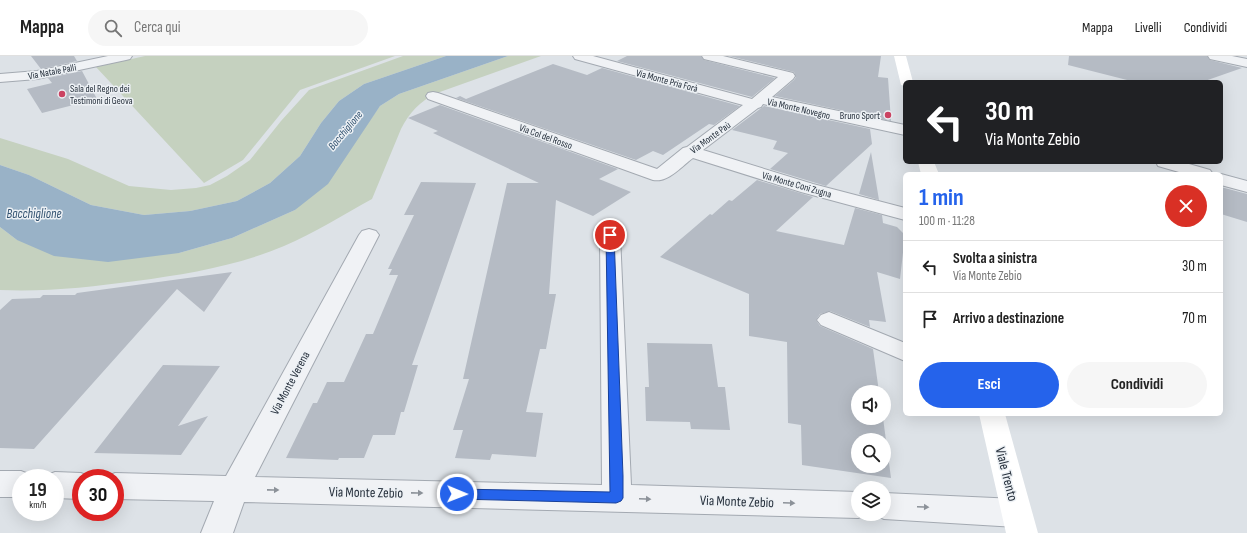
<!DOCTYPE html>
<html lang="it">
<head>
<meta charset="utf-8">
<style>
  :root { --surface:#fff; --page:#f6f6f6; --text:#222; --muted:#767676; --line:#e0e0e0; --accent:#2563eb }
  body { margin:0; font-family:"Sofia Sans Condensed",sans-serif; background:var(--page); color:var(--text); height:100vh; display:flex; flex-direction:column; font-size:15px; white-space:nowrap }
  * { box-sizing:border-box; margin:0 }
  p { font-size:13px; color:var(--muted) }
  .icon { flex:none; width:22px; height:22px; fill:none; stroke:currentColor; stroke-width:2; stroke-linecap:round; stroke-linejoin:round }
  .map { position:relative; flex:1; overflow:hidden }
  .sheet { position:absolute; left:903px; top:116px; width:320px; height:244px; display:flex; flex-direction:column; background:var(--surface); border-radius:6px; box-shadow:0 4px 16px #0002 }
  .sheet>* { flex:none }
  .hud { position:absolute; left:903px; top:24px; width:320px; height:84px; border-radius:6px; box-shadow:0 4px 16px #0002; background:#202124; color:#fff; overflow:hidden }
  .fabs { position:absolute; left:851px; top:329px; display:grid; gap:8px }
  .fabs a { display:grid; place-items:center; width:40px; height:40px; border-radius:50%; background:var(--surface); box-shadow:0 4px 16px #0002; font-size:20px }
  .speed { position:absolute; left:12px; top:413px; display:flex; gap:8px; font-size:20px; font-weight:700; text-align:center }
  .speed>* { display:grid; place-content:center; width:52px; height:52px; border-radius:50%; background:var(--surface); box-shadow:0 4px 16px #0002; line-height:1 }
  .speed small { font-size:10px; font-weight:400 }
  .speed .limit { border:6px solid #d22; background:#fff; color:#111 }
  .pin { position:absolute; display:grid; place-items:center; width:34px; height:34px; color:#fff; margin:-17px; border:2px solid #fff; border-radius:50%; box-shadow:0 1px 4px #0007 }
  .me { position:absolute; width:44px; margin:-22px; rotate:91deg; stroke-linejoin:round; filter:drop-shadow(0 0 3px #0008) }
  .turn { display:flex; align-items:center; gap:14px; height:84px; padding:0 16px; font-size:18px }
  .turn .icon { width:52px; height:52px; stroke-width:2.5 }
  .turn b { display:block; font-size:28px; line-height:34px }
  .round { display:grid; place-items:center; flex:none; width:42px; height:42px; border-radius:21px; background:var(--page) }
  .head { display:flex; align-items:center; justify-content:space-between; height:68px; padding:0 16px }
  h1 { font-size:24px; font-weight:700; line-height:30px; color:var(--accent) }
  .primary-button { display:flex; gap:8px; margin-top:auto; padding:8px 16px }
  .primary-button a { flex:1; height:46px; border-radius:24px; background:var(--accent); color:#fff; font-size:16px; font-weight:700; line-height:46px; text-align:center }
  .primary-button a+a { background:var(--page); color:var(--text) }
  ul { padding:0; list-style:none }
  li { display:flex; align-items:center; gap:12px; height:52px; padding:0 16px; border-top:1px solid var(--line) }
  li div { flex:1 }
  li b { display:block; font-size:15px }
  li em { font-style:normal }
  header { display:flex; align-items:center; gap:24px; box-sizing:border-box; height:56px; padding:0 20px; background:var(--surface); border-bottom:1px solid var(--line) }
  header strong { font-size:19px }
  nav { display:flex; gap:22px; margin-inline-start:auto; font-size:14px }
  .search { width:280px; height:36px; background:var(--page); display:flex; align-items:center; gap:10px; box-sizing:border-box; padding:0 14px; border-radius:22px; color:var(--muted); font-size:15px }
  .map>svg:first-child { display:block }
  .green { fill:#c5d1bf }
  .water { fill:#99b2c7 }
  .building { fill:#b5bbc4; fill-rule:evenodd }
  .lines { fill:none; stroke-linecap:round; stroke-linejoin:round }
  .minor-casing { stroke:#a3a9b1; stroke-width:2 }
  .minor { fill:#f0f2f5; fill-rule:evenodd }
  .secondary { fill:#fff; fill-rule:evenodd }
  .oneway { fill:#8c9299 }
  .route { fill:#2563eb; stroke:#184099 }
  .poi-dot { fill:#cb4362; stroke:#edf1f5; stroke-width:1.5 }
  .labels { text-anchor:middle; stroke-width:3; stroke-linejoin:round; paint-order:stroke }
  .far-street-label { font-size:10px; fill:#27313d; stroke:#edf1f5 }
  .far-poi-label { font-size:10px; fill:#27313d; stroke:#edf1f5; text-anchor:start }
  .far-water-label { font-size:11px; font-style:italic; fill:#325270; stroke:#edf1f5 }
  .street-label { font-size:12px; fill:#27313d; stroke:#edf1f5 }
  .water-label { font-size:13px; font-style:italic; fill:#325270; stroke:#edf1f5 }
  .near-street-label { font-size:14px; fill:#27313d; stroke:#edf1f5 }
</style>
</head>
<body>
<header>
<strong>Mappa</strong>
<div class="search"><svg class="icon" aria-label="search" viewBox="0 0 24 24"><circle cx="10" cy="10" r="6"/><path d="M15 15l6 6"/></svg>Cerca qui</div>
<nav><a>Mappa</a><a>Livelli</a><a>Condividi</a></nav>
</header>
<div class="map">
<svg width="1247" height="477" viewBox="0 0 1247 477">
  <rect width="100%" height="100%" fill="#dde2e7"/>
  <path class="green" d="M145,0H395L300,34L243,104L204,127L96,11Z
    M403,0H446L364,28L339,45L321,67L300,100L270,127L237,145L190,155L144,159L91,149L29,119L0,109V82L68,103L129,130L171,134L196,132L210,129L227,120L250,104L281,65L309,34Z
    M508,0H541L437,37C420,45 409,57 401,73L372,143C343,159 314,177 284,190C237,210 187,218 136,225C91,231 46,236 0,234V171L17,184L179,197L232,182L295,154L367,68L380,50L399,38Z"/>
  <path class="water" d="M446,0H508L399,38L380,50L328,128L295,154L232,182L179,197L108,206L54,200L17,184L0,171V109L29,119L91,149L144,159L190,155L237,145L270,127L300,100L321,67L339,45L364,28Z"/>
  <path class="building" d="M31,0H74L77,5L41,13Z
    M627,0H701L704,4L775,22L752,41L617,5Z
    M729,0H881L878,21L888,22L891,65L775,40L794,24L796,21L794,16Z
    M1069,0H1207L1210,4L1242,12L1202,26H1135L1068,9Z
    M553,8L587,19L602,12L740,50L714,69L709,68L663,99L653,95L636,104L456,42L460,40L466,43Z
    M82,15L97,43L42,57L27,33L52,27L48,22Z
    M440,49L618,113L599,123L631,136L593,160L556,144L549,238H556L546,293H540L526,356L543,357L536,401L492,398L490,404L455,402L463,374H453L469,323H463L507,127H539L433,77L438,75L408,62Z
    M764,50L870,73L872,88L826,130L770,113L788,97L773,93L777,85L732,74Z
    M871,96L879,144L859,138Z
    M757,124L813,141L776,175L844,189L855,152L882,159L883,167L897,171L905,179L900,223L877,216L886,266L869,264L870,271L830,255L820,258L816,264L820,270L873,293L879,336H858V362H883L891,422L802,409L801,369L788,367L787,286L749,280V238L660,201L710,158L712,159L729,144L732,145ZM858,384H884V410H858Z
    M421,126L476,127L412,309H418L404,356H401L395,379H373L364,402H339L338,404L286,402L313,347H317L327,326H344L366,278H373L398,219H389L392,213H388L414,159H404Z
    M1221,131L1247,138V166L1221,158Z
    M232,216L204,256L177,233L34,393L0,392V254L12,243L40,242L43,239H75L77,237Z
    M647,287L712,288L718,331H725L730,374L691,373L690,366L646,365L645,331H649Z
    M163,309L220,310L178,370L208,360L181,399L94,397Z"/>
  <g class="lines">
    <defs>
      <path id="minor" d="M108,0H132L130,3L126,4L37,23L0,26V18L37,15Z
        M573,0H593L752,43L778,21L704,3L702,0H723L793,17L795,20L793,23L772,41L905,69V79L763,48L761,51L758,52L703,94L813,128L905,152V164L801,136L693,102C682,110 668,127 653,124L428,43L426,40L428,37L433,36L438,37L657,113L683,92L687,91L743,49L575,3Z
        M1208,0H1232L1247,3V11L1210,3Z
        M1156,106H1182L1210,114L1213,118H1186L1158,110Z
        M1220,118H1221L1247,125V136L1221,129Z
        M369,173L376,175L379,179L255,421L602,429L600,179L603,175L610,173L617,175L620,179L631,429L858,436V458H869L858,462L244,446L233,477H201L214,445L115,443V422H104L115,417L226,420L359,179L362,175Z
        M829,256L905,287V305L821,269L817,264L821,259Z
        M0,415H21L31,419L33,422H21V441H0Z
        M55,416L81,417L92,422H81V443L55,442V422H44L45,420Z
        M884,437L1016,443L1027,447L1031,457L1027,467L1016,471L884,463L873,458H884Z"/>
    </defs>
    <use href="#minor" class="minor-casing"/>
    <use href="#minor" class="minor"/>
    <path class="secondary" d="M894,0H906L913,26H905V30L901,29Z
      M918,106H934L939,118H921Z
      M979,358H1005L1038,477H1006Z"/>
  </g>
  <defs><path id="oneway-solid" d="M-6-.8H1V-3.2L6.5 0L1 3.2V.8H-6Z"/></defs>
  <g class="oneway">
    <use href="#oneway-solid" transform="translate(273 434) rotate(1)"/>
    <use href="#oneway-solid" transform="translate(417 437) rotate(1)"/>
    <use href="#oneway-solid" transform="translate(645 443) rotate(2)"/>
    <use href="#oneway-solid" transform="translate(789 447) rotate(2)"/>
    <use href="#oneway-solid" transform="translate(923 451) rotate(2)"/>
  </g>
  <path class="route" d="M607,177H610L614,179L623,420V442L621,445L616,447L457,443L453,442L451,438L453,434L457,433L610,436L606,179Z"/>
  <g class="poi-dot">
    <circle cx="62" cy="38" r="4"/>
    <circle cx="888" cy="59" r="4"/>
  </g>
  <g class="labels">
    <g class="far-street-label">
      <text transform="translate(52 15) rotate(-11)" y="4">Via Natale Palli</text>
      <text transform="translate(667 24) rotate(15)" y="4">Via Monte Pria Forà</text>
      <text transform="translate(799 52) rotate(13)" y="4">Via Monte Novegno</text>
      <text transform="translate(546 80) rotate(20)" y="4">Via Col del Rosso</text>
      <text transform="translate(710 81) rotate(-36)" y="4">Via Monte Paù</text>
      <text transform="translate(797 128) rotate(16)" y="4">Via Monte Coni Zugna</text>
    </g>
    <g class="far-poi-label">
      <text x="70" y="36">Sala del Regno dei<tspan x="70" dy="12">Testimoni di Geova</tspan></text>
      <text x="880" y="63" text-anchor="end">Bruno Sport</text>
    </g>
    <g class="far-water-label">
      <text transform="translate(345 74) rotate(-50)" y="4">Bacchiglione</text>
    </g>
    <g class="street-label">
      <text transform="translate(290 327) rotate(-62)" y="4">Via Monte Verena</text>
    </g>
    <g class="water-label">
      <text x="34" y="162">Bacchiglione</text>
    </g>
    <g class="near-street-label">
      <text transform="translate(1007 418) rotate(76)" y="5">Viale Trento</text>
      <text transform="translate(366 436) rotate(1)" y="5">Via Monte Zebio</text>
      <text transform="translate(737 445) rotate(2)" y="5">Via Monte Zebio</text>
    </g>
  </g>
</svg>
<div class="fabs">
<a><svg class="icon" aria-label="sound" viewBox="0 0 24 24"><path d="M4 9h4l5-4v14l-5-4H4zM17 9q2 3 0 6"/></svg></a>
<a><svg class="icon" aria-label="search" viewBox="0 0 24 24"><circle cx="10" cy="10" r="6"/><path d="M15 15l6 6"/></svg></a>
<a><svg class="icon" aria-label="layers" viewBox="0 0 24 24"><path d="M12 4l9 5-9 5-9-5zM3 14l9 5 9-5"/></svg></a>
</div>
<div class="speed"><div>19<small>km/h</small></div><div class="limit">30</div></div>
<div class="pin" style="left:610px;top:179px;background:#d93025"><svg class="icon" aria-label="arrive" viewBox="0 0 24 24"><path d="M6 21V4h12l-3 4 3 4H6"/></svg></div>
<svg class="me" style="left:457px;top:438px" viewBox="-20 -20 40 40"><circle r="17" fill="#2563eb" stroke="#fff" stroke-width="3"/><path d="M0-11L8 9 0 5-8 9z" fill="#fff"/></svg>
<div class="hud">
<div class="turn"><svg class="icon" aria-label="left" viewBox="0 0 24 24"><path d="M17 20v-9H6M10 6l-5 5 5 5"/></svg><div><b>30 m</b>Via Monte Zebio</div></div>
</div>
<section class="sheet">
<div class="head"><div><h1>1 min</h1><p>100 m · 11:28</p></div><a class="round" style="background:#d93025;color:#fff"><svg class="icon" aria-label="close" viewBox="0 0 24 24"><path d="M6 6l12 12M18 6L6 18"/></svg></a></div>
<ul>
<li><svg class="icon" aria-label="left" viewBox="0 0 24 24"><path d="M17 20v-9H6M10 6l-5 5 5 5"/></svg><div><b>Svolta a sinistra</b><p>Via Monte Zebio</p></div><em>30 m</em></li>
<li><svg class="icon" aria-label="arrive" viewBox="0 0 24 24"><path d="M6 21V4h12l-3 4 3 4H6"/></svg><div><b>Arrivo a destinazione</b></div><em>70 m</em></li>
</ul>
<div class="primary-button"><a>Esci</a><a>Condividi</a></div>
</section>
</div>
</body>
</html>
